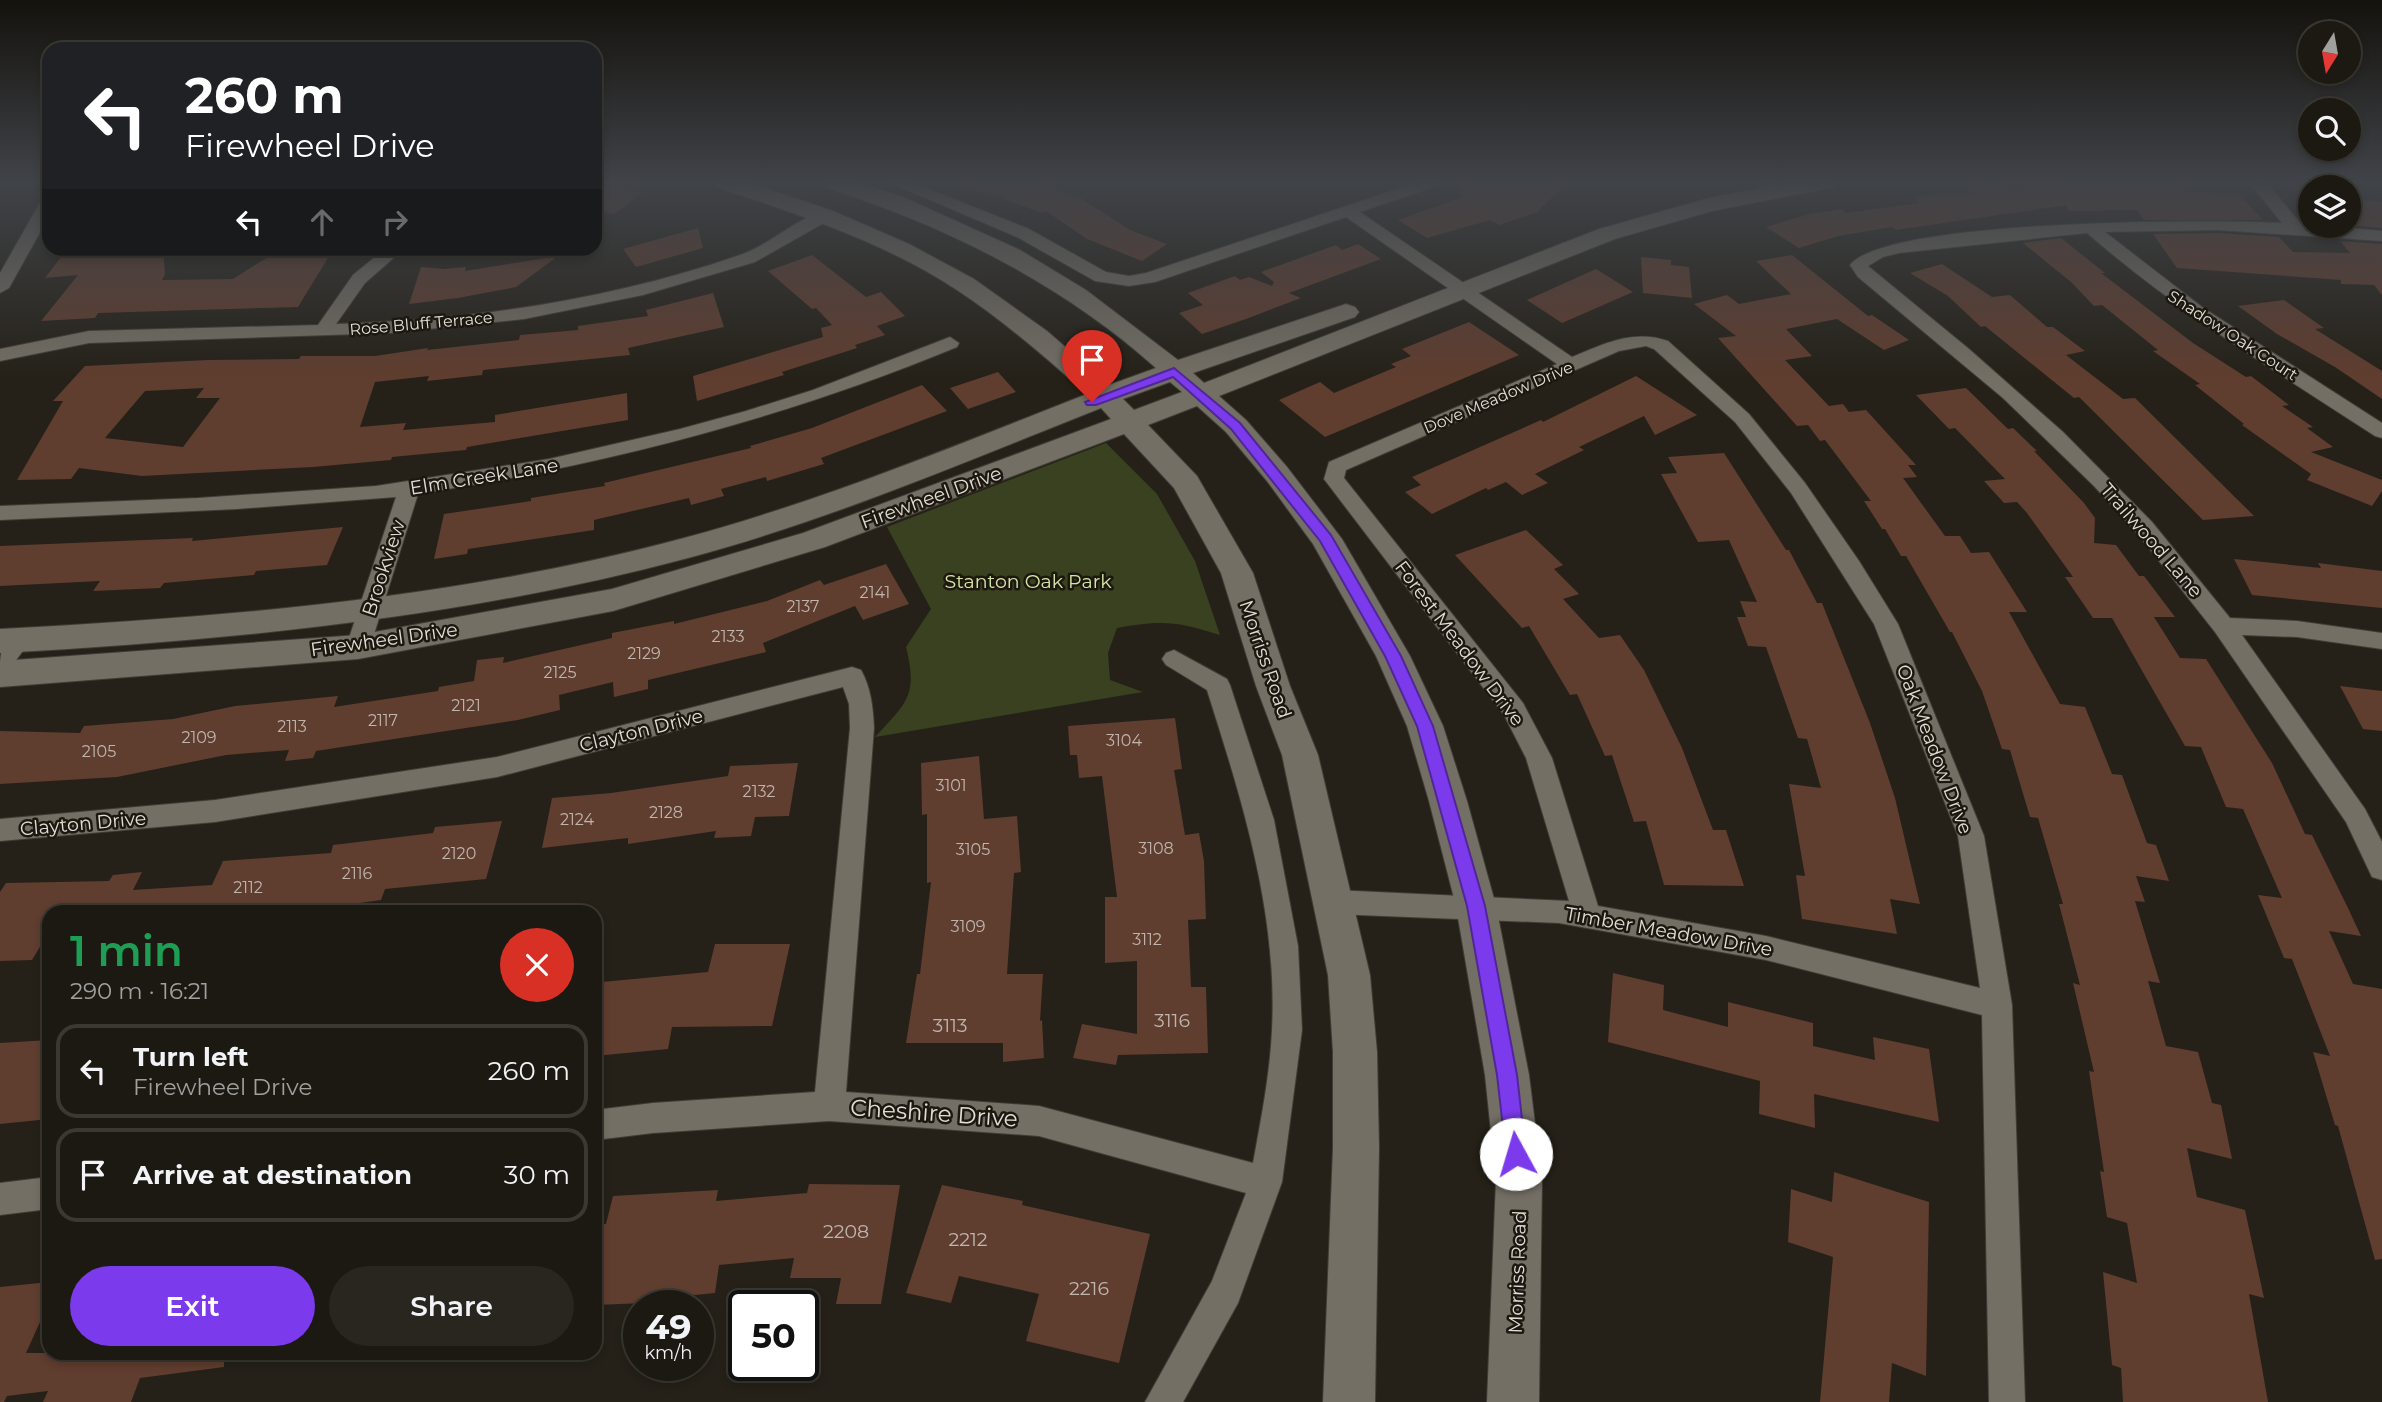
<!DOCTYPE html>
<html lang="en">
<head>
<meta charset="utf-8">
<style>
  :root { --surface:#1c1912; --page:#292620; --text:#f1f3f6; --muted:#a0a09f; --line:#3a3832; --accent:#7c3aed }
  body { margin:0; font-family:Montserrat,sans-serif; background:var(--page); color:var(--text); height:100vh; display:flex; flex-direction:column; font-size:26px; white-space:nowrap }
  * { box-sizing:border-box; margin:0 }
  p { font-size:23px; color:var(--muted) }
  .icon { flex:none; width:38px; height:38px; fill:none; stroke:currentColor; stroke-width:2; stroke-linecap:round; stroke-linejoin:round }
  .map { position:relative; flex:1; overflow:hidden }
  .details { position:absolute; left:42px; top:905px; width:560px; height:455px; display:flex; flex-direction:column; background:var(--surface); border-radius:21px; box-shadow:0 4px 10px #0003,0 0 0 2px var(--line) }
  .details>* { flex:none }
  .hud { position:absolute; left:42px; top:42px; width:560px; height:214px; border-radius:21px; box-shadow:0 4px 10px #0003,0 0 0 2px var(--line); background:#202124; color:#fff; overflow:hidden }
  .needle { width:46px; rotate:191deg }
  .tools { position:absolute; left:2298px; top:21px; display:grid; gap:14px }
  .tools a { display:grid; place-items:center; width:63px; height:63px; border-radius:50%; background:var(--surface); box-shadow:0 4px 10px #0003,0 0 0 2px var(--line); font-size:35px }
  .speed { position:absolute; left:623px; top:1290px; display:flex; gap:14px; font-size:35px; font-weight:700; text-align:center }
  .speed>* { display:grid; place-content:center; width:91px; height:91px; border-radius:50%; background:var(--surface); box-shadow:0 4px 10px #0003,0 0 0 2px var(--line); line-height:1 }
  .speed small { font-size:18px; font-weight:400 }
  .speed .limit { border:4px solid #111; border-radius:10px; background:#fff; color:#111 }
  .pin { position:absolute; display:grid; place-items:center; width:60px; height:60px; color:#fff; margin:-72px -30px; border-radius:50% 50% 50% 0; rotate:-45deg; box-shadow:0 0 7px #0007 }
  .pin .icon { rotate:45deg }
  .me { position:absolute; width:77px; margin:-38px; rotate:354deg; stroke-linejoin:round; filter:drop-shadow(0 0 5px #0008) }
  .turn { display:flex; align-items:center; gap:24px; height:147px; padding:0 28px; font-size:32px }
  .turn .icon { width:91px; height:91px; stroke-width:2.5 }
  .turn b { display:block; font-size:49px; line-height:60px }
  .lanes { display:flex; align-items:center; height:66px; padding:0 28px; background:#0003; justify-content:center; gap:35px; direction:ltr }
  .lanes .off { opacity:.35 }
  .round { display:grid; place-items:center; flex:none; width:74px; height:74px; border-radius:37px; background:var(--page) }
  .headline { display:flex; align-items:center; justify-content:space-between; height:119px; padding:0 28px }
  h1 { font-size:42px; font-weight:600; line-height:52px; color:#1e9e55 }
  .action { display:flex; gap:14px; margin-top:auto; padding:14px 28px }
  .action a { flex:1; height:80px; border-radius:42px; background:var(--accent); color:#fff; font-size:28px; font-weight:600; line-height:80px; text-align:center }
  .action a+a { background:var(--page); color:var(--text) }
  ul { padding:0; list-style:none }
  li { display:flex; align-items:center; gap:21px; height:94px; margin:0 14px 10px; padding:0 14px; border:4px solid var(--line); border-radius:21px }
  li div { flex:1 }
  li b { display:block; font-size:26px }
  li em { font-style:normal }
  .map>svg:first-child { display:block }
  .green { fill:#394120 }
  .building { fill:#5f3d2f; fill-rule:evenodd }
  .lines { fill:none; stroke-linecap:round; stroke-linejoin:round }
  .street-casing { stroke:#403d37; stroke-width:2 }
  .secondary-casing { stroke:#403d37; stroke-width:2 }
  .street { fill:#746f64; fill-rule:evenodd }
  .secondary { fill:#746f64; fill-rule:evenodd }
  .route { fill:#7c3aed; stroke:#51269a; stroke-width:2 }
  .labels { text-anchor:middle; stroke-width:5; stroke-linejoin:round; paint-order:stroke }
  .far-street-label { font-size:16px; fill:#e0ddd7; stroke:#1c180f }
  .number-label { font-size:16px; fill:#c0b5ad }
  .street-label { font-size:19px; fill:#e0ddd7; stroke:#1c180f }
  .park-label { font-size:19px; fill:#d5e6a7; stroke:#1c180f }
  .near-number-label { font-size:19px; fill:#c0b5ad }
  .near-street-label { font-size:23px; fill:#e0ddd7; stroke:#1c180f }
</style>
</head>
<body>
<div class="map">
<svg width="2382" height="1402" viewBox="0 0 2382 1402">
  <rect width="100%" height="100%" fill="#252118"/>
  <path class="green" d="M1106,443L1157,494L1195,561L1220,635C1176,621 1162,620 1117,628L1108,653L1110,680L1143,692L875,737C907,702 918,696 906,647L931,609L887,527Z"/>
  <path class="building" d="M966,182H1035L1082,199L1130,230L1167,244L1142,261L1087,239L1046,211L1043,213L965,186Z
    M1462,182H1568L1537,212L1499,225L1490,220L1427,238L1398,220L1460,198Z
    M2136,182L2178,183L2184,192L2239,194L2263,220H2144L2137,210L2068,211L2067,205L1896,230L1892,227L1838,236L1799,248L1766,227L1809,214L1841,209L1846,213L1919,203L1914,197L1973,193L1968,187L2007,186L2011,190L2086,185L2139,186Z
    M595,184L642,193L614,214L595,210Z
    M2348,199L2382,202V228L2348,225Z
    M698,228L703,248L636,267L623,249Z
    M2218,233L2279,237L2293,252L2350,253L2340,241L2382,244V295L2374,285L2341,284V280L2177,268L2153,234Z
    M2061,238L2105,273H2101L2193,343L2246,377L2251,376L2289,405L2282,406L2313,427L2307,428L2333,447L2311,452L2382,480V491L2372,506L2307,480L2311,474L2242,425L2244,424L2195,385L2200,384L2153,351L2158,350L2102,305L2094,306L2071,282L2023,243Z
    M1358,244L1381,259L1289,293L1301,298L1246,319L1202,334L1179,313L1203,305L1188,293L1235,276L1240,280L1249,277L1272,286L1274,282L1261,272L1336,245L1342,250Z
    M68,248H163L165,274L162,280L233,279L282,248H334L298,307L98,313L95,318L41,321L78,275L45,278Z
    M812,255L866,297L881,292L905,316L877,326L885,335L855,345L857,348L782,372L784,375L697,401L693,376L823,337L821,328L832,325L816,308L812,309L768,271Z
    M1792,255L1868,316L1872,315L1909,340L1884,350L1837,319L1786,329L1812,356L1785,360L1829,406L1843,404L1849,412L1866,410L1916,465H1908L1917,477L1903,478L1945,536H1960L1971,553L1989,552L2027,612H2009L2060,704L2085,707L2112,774L2122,775L2147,843L2156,845L2169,881L2136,876L2145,902L2135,901L2160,983L2148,981L2166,1046L2198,1052L2212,1103L2221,1105L2232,1159L2187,1148L2197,1197L2245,1210L2264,1298L2249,1294L2268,1402H2123L2121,1368L2112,1365L2103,1272L2137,1283L2127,1223L2107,1217L2100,1171L2104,1172L2089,1071L2094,1072L2073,983L2080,985L2059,904H2063L2038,818L2030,817L2010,750L2002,749L1982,691L1952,632H1950L1906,556H1901L1885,529H1882L1864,501H1871L1825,440L1820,441L1808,425L1797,426L1718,338L1736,336L1694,304L1727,295L1739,304L1791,294L1756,261Z
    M558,256L516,287L458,298L409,304L421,267L444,269L466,267L465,271Z
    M1641,257L1671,260V265L1689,267L1692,298L1643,293Z
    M1942,264L1992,297L2010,295L2047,327H2053L2085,351L2066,355L2123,399L2135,398L2254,516L2203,520L2079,397L2074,398L1985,326L1981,327L1948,296L1910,273Z
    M1596,269L1633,292L1562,323L1527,300Z
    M713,293L724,327L628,348L630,355L483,370L482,375L427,381L429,376L375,382L360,427L406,423L403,430L495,422V415L627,393L628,420L467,447L466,450L392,457L391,460L313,467L142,476L79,468L71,479L17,480L63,401H53L85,366L208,360L299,359L301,356H375L428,348L427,350L519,340L520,335L578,330V326L648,316L646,310ZM204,388L196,398H220L183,447L105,438L145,391Z
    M2284,300L2324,328L2315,329L2382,371V399L2335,367L2277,334L2238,306Z
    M1469,322L1519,355L1325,437L1279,400L1320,382L1334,393L1396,367L1391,364L1411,356L1402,349Z
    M998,372L1016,392L968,409L950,388Z
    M1636,376L1697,415L1655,435L1644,416L1579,447L1584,450L1535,474L1548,483L1522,495L1506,482L1488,490L1486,488L1432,514L1405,492L1421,485L1412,477L1541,420L1543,422Z
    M922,385L947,411L821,458L824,464L767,481L766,477L721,489L724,496L691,505L689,498L594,520V530L468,549L467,554L434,559L444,514L531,501V498L605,486L604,483L751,448L750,446L812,428Z
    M1966,388L2008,429L2013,428L2037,451H2034L2084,503L2095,518L2094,543L2116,545L2139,576H2144L2175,617H2154L2180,658L2206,659L2272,763L2305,834L2312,835L2348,908L2361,936L2329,931L2353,984L2382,989V1259L2375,1260L2338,1126L2335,1125L2313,1052L2330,1056L2292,959L2284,958L2258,895L2282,898L2243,809L2226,807L2201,747L2185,746L2112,618H2093L2065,577H2073L2027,513L2017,502L2004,503L1984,481L2005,479L1955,428L1949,429L1916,395Z
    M1724,453L1786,550H1789L1817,603H1822L1870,723L1895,798L1920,904L1890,899L1897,934L1802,919L1796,875L1805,876L1789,784L1821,788L1807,739L1798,738L1766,647L1748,646L1737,617H1746L1740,601L1757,602L1729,540L1698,542L1661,474L1677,473L1668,457Z
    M343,527L327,565L256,571L254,575L164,583L160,588L93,591L100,581L0,586V546L193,538L192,541Z
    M1526,530L1563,565L1554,569L1579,594L1563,599L1599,638L1620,635L1644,670L1682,748L1713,830H1726L1744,886L1664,885L1646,821L1634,822L1612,755L1605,756L1577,694L1570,695L1529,626L1522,628L1455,555Z
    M2234,559L2321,568L2318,563L2382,571V608L2252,595Z
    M886,564L909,604L863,620L855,606L763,643L766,652L648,680V689L614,697L613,682L559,695L560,710L518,720L316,751L313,758L285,761L289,750L226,755L117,777L0,784V731L80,733L84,726L173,719L235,706L338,696L334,707L438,691L439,687L474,681L477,660L504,657L503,663L612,638V633L674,621V624L767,601L820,580L824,585Z
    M2340,686L2382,691V731L2363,729Z
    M1175,718L1182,769L1174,770L1185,835L1199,833L1204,861L1206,919L1188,920L1191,987H1206L1208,1053L1118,1055L1116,1065L1073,1058L1082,1024L1137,1034V961L1105,963V897H1117L1102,776L1079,778L1077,755H1070L1068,726Z
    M979,756L984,819L1017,816L1021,872L1014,873L1007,974H1043L1040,1021L1042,1020L1044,1058L1003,1062V1043H906L917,974H920L931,882L927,883V814L922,815L921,763Z
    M798,763L789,816L755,817L751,836L714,838L716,831L628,844V838L542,848L552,798L611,793L728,776L730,766Z
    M502,821L486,879L385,889L381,900L295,912H49V932L32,960L0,961V892L6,883L109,881L113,875L142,872L133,890L212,885L223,861L331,853L333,845L433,833L435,827Z
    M715,944H790L772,1026L672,1027L668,1049L595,1056V1013L602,982L708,972Z
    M1613,973L1664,985L1663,1010L1728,1027V1002L1813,1023V1046L1875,1060L1873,1037L1929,1049L1939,1122L1814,1094L1815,1128L1759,1114L1760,1081L1608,1042Z
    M49,1040V1119L0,1124V1043Z
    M1834,1172L1929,1202L1926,1376L1892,1363L1889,1402H1820L1833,1257L1788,1242L1791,1189L1832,1202Z
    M809,1184L900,1185L881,1304H836L841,1278H790L794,1258L719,1265L715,1293L645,1300L644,1303L595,1305V1224H606L613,1196L718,1190L716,1201L807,1193Z
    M942,1185L1023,1201L1022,1205L1150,1234L1119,1363L1026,1341L1039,1294L959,1276L951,1303L906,1293Z
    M49,1282V1302L26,1353H224V1367L140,1378L131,1402H43L48,1391L7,1396L4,1402H0V1287Z"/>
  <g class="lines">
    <defs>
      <path id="street" d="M888,182H911L1029,229L1106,272L1129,276L1146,273L1418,182H1442L1440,185L1360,212L1572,357C1604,344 1633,329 1668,341L1749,414L1805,483L1859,561L1898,624L1984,836L2012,1005L2025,1402H1989L1982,1015L1766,960L1559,923L1334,914L1324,910L1320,902L1324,894L1334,890L1569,901L1526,758L1504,715L1324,479L1329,462L1557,364L1346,217L1155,282L1129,286L1095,281L1017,237ZM1646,346L1654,349L1735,422L1791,493L1874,624L1958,836L1980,988L1766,936L1598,906L1552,758L1523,703L1344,478L1346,470L1619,351Z
        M1754,182H1772L1782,191L1774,196Z
        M2249,182H2266L2301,224L2382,231V241L2218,230L2105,232L2202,307L2382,423V438L2375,436C2276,372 2176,310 2087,233L1899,253L1883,257L1868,266L1969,349L2063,432L2152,522L2230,618L2297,621L2382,633V649L2297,637L2242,635L2365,809L2382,842V880L2372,877L2346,822L2215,632L2136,532L2094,486L2003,398L1858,277L1850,265C1886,219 2215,219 2282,223Z
        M49,196V216L9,288L0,293V273L41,201Z
        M825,211L831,213L833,216L831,219L755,262L643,295L524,319L390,333L89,343L0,361V349L89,331L318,325L353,275L386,248H405L365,283L336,324C473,320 610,300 740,255C770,245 794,219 825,211Z
        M950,337L959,343L957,347C783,419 604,465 418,494L370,647L366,653L358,655L350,653L346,647L396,497L237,509L0,520V506L198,498L376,486L549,459L680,429L746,411L813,390Z
        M19,632L27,634L31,640L8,671L0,674C0,656 0,638 19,632Z
        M1174,650L1227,679L1230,685L1274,820L1298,946L1302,1030L1282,1182L1238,1303L1183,1402H1145L1212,1281L1246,1193L1039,1136L829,1121L653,1133L595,1140V1110L653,1103L815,1092L850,728L849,704L843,687L497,777L215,822L0,841V819L215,800L497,757L852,667L861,670C871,688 873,707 874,728L846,1092L1039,1106L1253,1163C1261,1119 1270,1074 1272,1030C1278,913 1242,800 1207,690L1166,665L1162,659L1166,653Z
        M49,1177V1209L0,1215V1183Z"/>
      <path id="secondary" d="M714,182H748L833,211L909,244L974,279L1047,331L1109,385L1156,368C1061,283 944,225 824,187L821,182H856L903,197L1020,250L1086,290L1178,360L1346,304L1355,307L1359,312L1355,317L1193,373L1204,383L1599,229L1709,198L1791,182H1838L1835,187L1712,211L1615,239L1219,396L1246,420L1287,467L1342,539L1410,656L1443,726L1467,801L1496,906L1529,1075L1542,1180L1539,1402H1487L1496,1180L1485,1075L1456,906L1429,801L1407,726L1376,656L1313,544L1267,481L1226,432L1197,406L1148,425L1197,476L1253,573L1290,686L1318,755L1370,975L1377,1052L1379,1148L1375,1402H1323L1333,1148V1052L1328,975L1282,755L1256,686L1221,573L1174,488L1124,434L825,547L613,611L358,659L0,687V661L358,635L612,589L803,533L1111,419L1101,408C965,462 830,520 688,558C463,618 232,640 0,653V629C230,617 461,598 684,538C822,501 954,446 1087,394C1045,357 1004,321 957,290C885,242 799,215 717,187ZM1170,382L1182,392L1134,410L1123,399Z"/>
    </defs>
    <use href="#street" class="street-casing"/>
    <use href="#secondary" class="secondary-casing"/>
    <use href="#street" class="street"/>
    <use href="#secondary" class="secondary"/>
  </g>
  <linearGradient id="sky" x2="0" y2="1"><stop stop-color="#14120d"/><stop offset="0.48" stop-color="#404348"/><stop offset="1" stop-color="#404348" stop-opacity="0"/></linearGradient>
  <rect width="2382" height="379" fill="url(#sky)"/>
  <path class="route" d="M1174,368L1240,423L1331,535L1401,656L1433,726L1485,906L1517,1075L1526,1154L1523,1161L1516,1164L1509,1161L1506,1154L1497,1075L1467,906L1417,726L1385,656L1320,541L1231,429L1173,377L1096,405H1087L1085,402Z"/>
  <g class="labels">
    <g class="far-street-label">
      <text transform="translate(421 323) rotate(-5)" y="6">Rose Bluff Terrace</text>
      <text transform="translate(2233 335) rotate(33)" y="6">Shadow Oak Court</text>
      <text transform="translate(1498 397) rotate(-23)" y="6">Dove Meadow Drive</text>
    </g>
    <g class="number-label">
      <text x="875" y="598">2141</text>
      <text x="803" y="612">2137</text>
      <text x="728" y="642">2133</text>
      <text x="644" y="659">2129</text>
      <text x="560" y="678">2125</text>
      <text x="466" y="711">2121</text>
      <text x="383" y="726">2117</text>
      <text x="292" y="732">2113</text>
      <text x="199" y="743">2109</text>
      <text x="1124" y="746">3104</text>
      <text x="99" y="757">2105</text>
      <text x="951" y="791">3101</text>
      <text x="759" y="797">2132</text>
      <text x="666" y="818">2128</text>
      <text x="577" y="825">2124</text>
      <text x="1156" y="854">3108</text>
      <text x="973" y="855">3105</text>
      <text x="459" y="859">2120</text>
      <text x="357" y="879">2116</text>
      <text x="248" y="893">2112</text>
      <text x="968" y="932">3109</text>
      <text x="1147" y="945">3112</text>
    </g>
    <g class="street-label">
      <text transform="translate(484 476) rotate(-9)" y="7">Elm Creek Lane</text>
      <text transform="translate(931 497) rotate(-20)" y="7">Firewheel Drive</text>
      <text transform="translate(2152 540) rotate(49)" y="7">Trailwood Lane</text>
      <text transform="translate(383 568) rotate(-72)" y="7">Brookview</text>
      <text transform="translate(384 639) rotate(-8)" y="7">Firewheel Drive</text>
      <text transform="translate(1460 643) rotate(53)" y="7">Forest Meadow Drive</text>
      <text transform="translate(1266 659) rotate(71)" y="7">Morriss Road</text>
      <text transform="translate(641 730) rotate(-14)" y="7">Clayton Drive</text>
      <text transform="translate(1935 749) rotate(69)" y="7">Oak Meadow Drive</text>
      <text transform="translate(83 823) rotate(-5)" y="7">Clayton Drive</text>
      <text transform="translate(1669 931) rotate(10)" y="7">Timber Meadow Drive</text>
      <text transform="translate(1517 1272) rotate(-88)" y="7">Morriss Road</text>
    </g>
    <g class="park-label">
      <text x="1028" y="588">Stanton Oak Park</text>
    </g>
    <g class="near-number-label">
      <text x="1172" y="1027">3116</text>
      <text x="950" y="1032">3113</text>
      <text x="846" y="1238">2208</text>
      <text x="968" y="1246">2212</text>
      <text x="1089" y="1295">2216</text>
    </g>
    <g class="near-street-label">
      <text transform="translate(934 1113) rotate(4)" y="8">Cheshire Drive</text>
    </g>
  </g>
</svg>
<div class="tools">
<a><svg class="needle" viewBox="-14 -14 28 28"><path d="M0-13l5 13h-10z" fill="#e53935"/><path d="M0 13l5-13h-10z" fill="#a0a09f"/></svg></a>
<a><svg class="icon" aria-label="search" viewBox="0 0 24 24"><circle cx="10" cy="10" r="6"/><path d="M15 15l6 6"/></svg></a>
<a><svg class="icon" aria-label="layers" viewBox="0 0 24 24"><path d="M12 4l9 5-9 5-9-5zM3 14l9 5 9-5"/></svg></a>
</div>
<div class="speed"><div>49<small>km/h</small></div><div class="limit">50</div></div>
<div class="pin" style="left:1092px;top:402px;background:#d93025"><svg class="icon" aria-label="arrive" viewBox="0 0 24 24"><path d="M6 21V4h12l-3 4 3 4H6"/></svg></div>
<svg class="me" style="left:1516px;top:1154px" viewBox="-20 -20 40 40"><circle r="19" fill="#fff"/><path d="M0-13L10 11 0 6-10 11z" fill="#7c3aed"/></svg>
<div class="hud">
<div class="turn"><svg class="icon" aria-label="left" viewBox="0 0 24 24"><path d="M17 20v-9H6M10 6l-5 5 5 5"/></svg><div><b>260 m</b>Firewheel Drive</div></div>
<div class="lanes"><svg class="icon" aria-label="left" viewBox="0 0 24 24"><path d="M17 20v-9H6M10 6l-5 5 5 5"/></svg><svg class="icon off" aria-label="ahead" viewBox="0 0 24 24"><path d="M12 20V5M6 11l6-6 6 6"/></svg><svg class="icon off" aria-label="right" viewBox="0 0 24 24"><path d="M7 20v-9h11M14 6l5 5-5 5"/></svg></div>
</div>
<section class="details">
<div class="headline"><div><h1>1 min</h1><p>290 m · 16:21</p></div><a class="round" style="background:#d93025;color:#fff"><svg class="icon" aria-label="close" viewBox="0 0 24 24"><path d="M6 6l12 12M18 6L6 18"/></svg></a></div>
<ul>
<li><svg class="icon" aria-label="left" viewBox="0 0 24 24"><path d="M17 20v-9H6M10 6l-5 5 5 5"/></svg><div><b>Turn left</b><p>Firewheel Drive</p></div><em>260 m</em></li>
<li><svg class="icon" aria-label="arrive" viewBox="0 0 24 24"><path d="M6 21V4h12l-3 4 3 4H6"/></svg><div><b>Arrive at destination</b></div><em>30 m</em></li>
</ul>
<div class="action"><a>Exit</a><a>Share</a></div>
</section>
</div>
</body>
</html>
